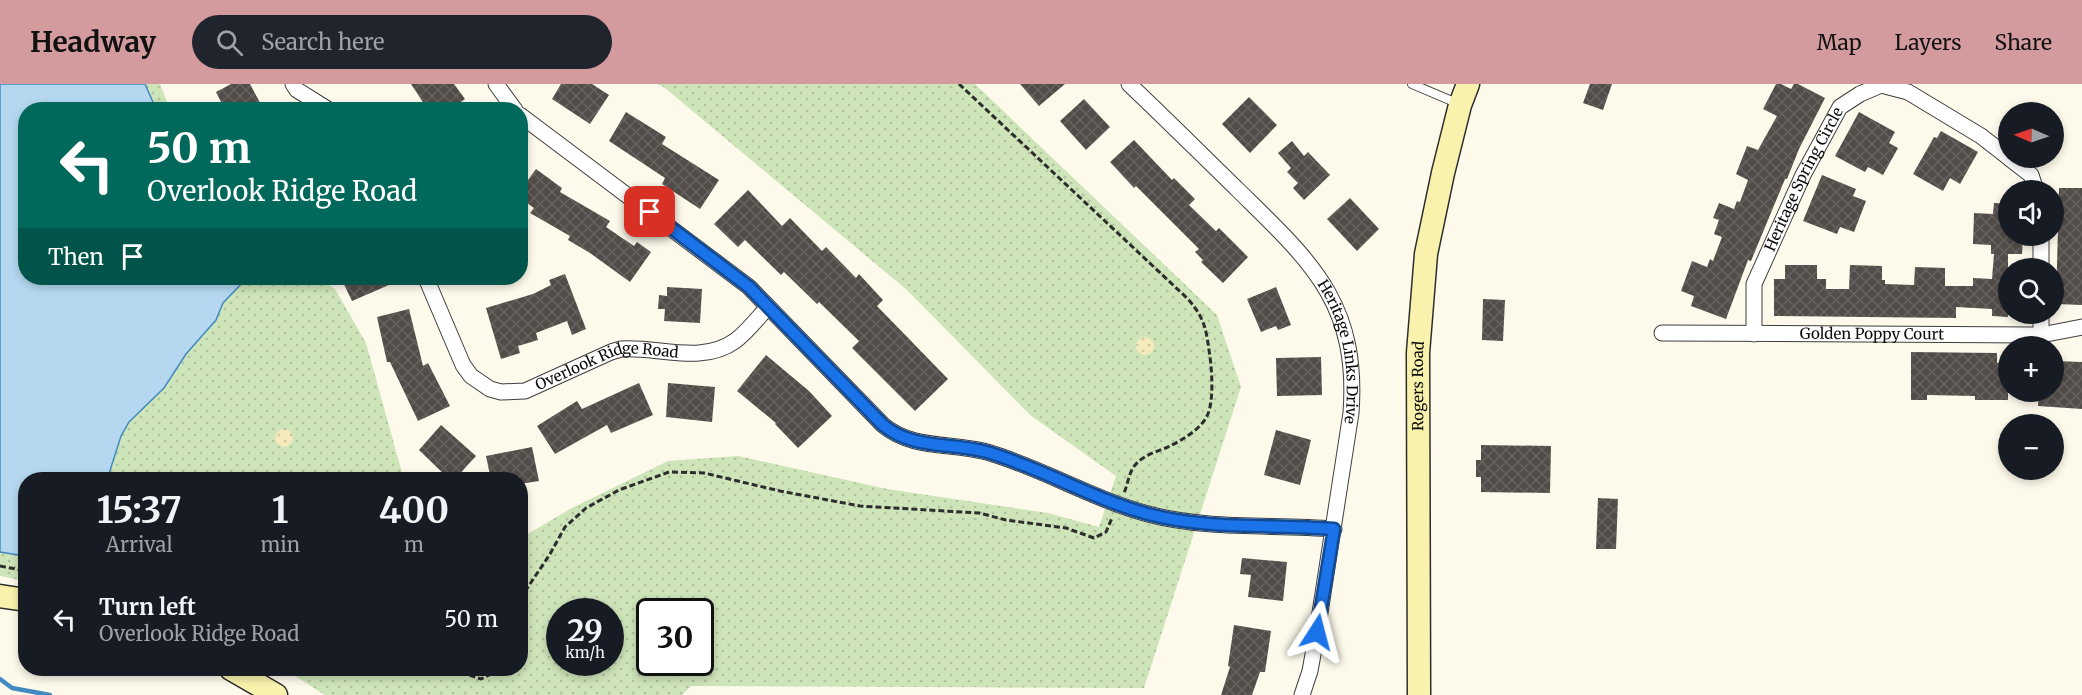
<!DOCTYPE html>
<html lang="en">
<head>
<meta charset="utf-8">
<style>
  :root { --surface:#171b24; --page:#20242c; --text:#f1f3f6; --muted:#9ea1a6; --accent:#d39b9e }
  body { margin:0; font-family:Merriweather,serif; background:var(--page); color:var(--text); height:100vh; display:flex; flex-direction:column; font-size:22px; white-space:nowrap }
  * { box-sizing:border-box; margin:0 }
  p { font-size:20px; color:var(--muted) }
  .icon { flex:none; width:33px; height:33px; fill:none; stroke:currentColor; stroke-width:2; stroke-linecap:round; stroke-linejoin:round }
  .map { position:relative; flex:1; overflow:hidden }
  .sheet { position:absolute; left:18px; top:388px; width:510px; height:204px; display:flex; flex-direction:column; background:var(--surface); border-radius:24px; box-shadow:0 3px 9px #0003 }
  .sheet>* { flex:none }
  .hud { position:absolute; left:18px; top:18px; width:510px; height:183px; border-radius:24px; box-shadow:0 3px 9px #0003; background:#00695c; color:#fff; overflow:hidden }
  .needle { width:39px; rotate:272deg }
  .controls { position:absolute; left:1998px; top:18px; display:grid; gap:12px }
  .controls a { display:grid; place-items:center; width:66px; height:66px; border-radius:50%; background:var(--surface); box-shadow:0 3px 9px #0003; font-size:30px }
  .speed { position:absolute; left:546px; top:514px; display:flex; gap:12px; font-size:30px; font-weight:700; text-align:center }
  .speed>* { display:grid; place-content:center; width:78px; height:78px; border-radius:50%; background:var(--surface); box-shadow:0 3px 9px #0003; line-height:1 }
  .speed small { font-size:15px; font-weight:400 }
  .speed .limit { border:3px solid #111; border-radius:9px; background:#fff; color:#111 }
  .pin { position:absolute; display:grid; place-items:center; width:51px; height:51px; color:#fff; margin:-26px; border-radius:12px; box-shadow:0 3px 9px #0006 }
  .me { position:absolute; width:66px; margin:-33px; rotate:9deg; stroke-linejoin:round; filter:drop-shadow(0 0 4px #0008) }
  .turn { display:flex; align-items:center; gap:21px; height:126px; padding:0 30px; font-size:27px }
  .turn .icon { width:78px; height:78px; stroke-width:2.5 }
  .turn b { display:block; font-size:42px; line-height:51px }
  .then { display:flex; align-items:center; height:57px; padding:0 30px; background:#0003; gap:12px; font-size:22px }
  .eta { display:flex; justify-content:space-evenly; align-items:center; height:102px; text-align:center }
  .eta b { font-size:36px; font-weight:700; line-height:42px }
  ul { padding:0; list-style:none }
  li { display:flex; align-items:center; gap:18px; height:90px; padding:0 30px }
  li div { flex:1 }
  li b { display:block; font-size:22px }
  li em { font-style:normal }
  header { display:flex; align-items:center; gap:36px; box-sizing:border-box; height:84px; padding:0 30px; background:var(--accent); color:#111 }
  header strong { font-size:28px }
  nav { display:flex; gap:33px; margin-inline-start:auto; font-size:21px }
  .search { width:420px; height:54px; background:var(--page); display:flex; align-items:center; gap:15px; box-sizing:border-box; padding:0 21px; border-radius:33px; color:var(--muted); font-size:22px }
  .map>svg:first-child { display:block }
  .grass { fill:url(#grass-dots); fill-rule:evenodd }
  .sand { fill:url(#sand-dots) }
  .water { fill:#b5d8f0; stroke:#428ac1; stroke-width:1.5 }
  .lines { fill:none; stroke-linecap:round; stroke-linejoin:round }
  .stream { stroke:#428ac1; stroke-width:4.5 }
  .building { fill:url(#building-cross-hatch) }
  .service-casing { stroke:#3e3e3e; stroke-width:10 }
  .minor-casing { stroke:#3e3e3e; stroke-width:17 }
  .secondary-casing { stroke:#2d2d2d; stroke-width:25 }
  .path { stroke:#2d2d2d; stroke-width:3; stroke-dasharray:6 3; stroke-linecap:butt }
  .service { stroke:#fff; stroke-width:8 }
  .minor { stroke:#fff; stroke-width:15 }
  .secondary { stroke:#f8f2ac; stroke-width:22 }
  .route-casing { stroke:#114b97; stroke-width:15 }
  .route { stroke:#1a73e8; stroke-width:10 }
  .labels { text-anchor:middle; stroke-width:6; stroke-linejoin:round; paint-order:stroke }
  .street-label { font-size:15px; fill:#0b0b0b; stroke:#fff }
</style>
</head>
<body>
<header>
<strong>Headway</strong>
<div class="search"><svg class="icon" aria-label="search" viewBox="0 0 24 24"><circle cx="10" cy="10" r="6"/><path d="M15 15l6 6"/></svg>Search here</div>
<nav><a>Map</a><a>Layers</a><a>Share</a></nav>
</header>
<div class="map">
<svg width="2082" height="611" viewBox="0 0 2082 611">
  <defs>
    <pattern id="grass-dots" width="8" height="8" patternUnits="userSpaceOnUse" patternTransform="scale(1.5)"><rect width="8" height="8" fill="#cee4b9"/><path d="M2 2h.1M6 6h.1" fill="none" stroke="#b0c29e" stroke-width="1.8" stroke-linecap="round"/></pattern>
    <pattern id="sand-dots" width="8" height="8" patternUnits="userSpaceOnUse" patternTransform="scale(1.5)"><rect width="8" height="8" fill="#f5eabc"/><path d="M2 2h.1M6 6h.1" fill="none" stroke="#d1c7a0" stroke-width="1.8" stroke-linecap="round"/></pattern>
    <pattern id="building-cross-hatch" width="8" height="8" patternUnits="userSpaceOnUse" patternTransform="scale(1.5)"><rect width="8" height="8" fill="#534d49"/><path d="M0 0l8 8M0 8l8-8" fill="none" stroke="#67625f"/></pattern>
  </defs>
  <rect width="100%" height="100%" fill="#fdfaeb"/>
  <path class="grass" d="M0,0H160L170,25L26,26V194H317L335,205L366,259L404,396H26L25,497L0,492Z
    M657,0H975L1217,231L1241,303L1144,604L691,602L682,611H325L284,585H520L521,454L570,425L668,377L738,372L887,405L1048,429L1099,443L1116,392L1030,331L907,206L665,4ZM560,528H610V579H560ZM650,528H700V579H650Z"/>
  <path class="sand" d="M1136 262a9 9 0 1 1 18 0a9 9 0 1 1-18 0Z
    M275 354a9 9 0 1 1 18 0a9 9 0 1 1-18 0Z"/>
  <path class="water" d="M0,0H145L156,25L26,26V194H247L223,219L216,236L186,270L164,304L129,338L121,352L107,396H26L25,472L0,468Z"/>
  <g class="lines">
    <path class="stream" d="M0,595L12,604L50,611"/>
  </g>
  <path class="building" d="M231,0H250L264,26H225L216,8Z
    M411,0H454L465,15L450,26H428Z
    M561,0H592L609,11L590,40L552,15Z
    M1020,0H1065L1039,22Z
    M1590,0H1612L1603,26L1583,19Z
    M1776,0H1781L1791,5L1794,0H1798L1825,14L1799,65L1787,95H1785L1751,177L1748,176L1726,235L1691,222L1694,212L1681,207L1692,177L1707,183L1710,175L1713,177L1722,153L1714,150L1719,136L1713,134L1719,119L1734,125L1737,117L1740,118L1748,96L1736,90L1747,62L1758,66L1777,32L1763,25Z
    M1249,13L1277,41L1250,69L1222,40Z
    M1084,15L1110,43L1086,66L1060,37Z
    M626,28L666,53L662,60L719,96L700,125L662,100L665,94L609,57Z
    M1859,28L1895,48L1889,59L1898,64L1883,91L1868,83L1865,88L1835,72Z
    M1941,47L1978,68L1960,100L1950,94L1943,107L1913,90L1934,53L1937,54Z
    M1134,56L1172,96L1174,94L1195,115L1189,121L1216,147L1219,144L1248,173L1223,199L1201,178L1203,176L1195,168L1199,165L1136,102L1134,104L1110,78Z
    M1292,57L1304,72L1308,68L1330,91L1304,116L1293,104L1298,99L1287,88L1291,84L1278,69Z
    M536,85L562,104L560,108L610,137L606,143L634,162L637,158L651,168L630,198L590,169L568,156L570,152L530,129L534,124L520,114V107Z
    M1822,91L1856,105L1853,112L1866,117L1854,148L1840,143L1837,150L1803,137Z
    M2059,104H2082V221L2056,220Z
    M748,106L782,142L790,134L822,167L826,163L856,194L859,190L883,216L877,222L948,295L915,327L852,264L859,257L819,218L817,220L784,188L781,191L745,156L738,163L714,140Z
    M1350,114L1379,145L1357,167L1327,135Z
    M1994,119L2008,120V152H2023L2022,170H2008V233L1992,232V225L1956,223V234L1774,232V195H1785V181H1817V195H1826V205H1849L1850,181L1882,182V196H1885V200L1914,201L1915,183L1945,184V202H1973V194L1992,195L1994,170H1991V161L1973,160L1974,129L1993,130Z
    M565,190L586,245L572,251L567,237L536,249L538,256L518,262L520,269L501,275L486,224L533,210L551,201L549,196Z
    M341,194H405L352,217Z
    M667,203L702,205L700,239L664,237L665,225H658L659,211L667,212Z
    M1276,203L1291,241L1278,246L1276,242L1261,248L1247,215Z
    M1483,215L1505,216L1503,257L1482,256Z
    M409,225L423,282L428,279L450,322L418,337L390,278H387L377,233Z
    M1911,268L1997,269V279H2008V316H1975V312L1927,311V316H1911Z
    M766,271L809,307L832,332L798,364L775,340L776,339L737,307Z
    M1321,273L1322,311L1277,312L1276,274Z
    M2054,277L2082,278V325L2038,322L2039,308H2054Z
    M639,299L653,331L611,349L607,341L555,370L537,342L577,317L582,325Z
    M668,299L715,303L712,338L666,333Z
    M441,341L476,372L454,396H450L419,366Z
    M1276,346L1311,356L1300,401L1264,391Z
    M1481,361L1551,362L1550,409L1481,408V393H1476V376H1481Z
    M532,363L539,397L520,400V396H491L486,372Z
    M1598,414L1618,415L1616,465H1596Z
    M1242,474L1287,478L1283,517L1248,513L1251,491L1240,490Z
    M1234,541L1271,547L1265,588H1260L1252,611H1221L1230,583L1228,582Z"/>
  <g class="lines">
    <defs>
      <path id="service" d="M1412,0L1459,20"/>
      <g id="minor">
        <path d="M293,0L297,6L329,26"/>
        <path d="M496,0L515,26"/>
        <path id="s1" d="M1129,0C1166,35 1202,71 1238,106C1310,177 1359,218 1351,329L1317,548L1310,587L1302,611"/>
        <path d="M520,31L749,203L883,341C913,366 951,358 987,368C1042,384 1092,415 1148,430C1208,446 1272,440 1334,445"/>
        <path d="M2009,74L2031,91L2036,106"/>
        <path d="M2041,184V152"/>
        <path id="s2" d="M426,194L463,281L471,292L490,305L501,308L525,307L611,268L621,265C658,262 701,281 735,257C747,248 757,235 767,224"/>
        <path id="s3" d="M1662,249L2041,251L2082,243"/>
        <path id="s4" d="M1754,250V200L1803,91L1840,23L1860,10L1881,1L1908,8L1981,52L2008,73"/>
        <path d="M2041,251V230"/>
      </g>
      <g id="secondary">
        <path d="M0,512L26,516"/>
        <path d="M231,585L276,611"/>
        <path id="s5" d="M1419,611L1418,269L1426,170L1443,89L1460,21L1468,0"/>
      </g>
    </defs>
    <use href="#service" class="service-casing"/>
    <use href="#minor" class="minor-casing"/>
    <use href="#secondary" class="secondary-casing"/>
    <path class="path" d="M959,0L1188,215C1206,236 1206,246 1210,273C1212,287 1214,319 1207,332C1200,346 1182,356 1168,363C1158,367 1144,371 1136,380C1129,387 1128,400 1124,409
      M0,482L26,487
      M520,515L550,470L565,443L586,424L619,406L669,388L704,389L780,407L860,422L979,429L1006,436L1066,444L1094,454L1106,448L1112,434
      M463,585L469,591L481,595L493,589L496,585"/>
    <use href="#service" class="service"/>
    <use href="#minor" class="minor"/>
    <use href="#secondary" class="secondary"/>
  </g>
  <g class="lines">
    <defs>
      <path id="route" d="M650,128L749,203L883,341C913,366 951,358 987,368C1042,384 1092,415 1148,430C1208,446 1272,440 1334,445L1317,548"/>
    </defs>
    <use href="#route" class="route-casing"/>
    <use href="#route" class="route"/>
  </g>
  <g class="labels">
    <g class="street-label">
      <text dy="5" stroke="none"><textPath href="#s4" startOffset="166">Heritage Spring Circle</textPath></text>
      <text dy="5" stroke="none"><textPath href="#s3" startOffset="210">Golden Poppy Court</textPath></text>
      <text dy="5" stroke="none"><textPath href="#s1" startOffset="350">Heritage Links Drive</textPath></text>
      <text dy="5" stroke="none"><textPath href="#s2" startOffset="254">Overlook Ridge Road</textPath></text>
      <text dy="5" stroke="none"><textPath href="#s5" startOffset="309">Rogers Road</textPath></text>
    </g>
  </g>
</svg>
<div class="controls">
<a><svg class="needle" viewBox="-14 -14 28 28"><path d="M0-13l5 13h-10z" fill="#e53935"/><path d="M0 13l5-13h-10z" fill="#9ea1a6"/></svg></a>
<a><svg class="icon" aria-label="sound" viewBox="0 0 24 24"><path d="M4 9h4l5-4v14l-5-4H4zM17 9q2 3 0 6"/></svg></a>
<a><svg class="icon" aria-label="search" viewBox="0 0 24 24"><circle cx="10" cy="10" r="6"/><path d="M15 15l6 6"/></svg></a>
<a>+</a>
<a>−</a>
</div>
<div class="speed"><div>29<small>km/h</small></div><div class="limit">30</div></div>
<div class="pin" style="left:650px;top:128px;background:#d93025"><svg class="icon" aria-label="arrive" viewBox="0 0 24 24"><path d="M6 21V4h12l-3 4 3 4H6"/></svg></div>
<svg class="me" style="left:1317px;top:548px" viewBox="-20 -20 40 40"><path d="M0-17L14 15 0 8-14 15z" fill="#1a73e8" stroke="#fff" stroke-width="4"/></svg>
<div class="hud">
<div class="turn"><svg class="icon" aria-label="left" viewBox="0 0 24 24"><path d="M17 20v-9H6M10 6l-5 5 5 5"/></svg><div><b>50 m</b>Overlook Ridge Road</div></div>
<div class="then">Then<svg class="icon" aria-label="arrive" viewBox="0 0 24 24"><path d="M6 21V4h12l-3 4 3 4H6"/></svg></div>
</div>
<section class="sheet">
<div class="eta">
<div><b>15:37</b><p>Arrival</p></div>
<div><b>1</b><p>min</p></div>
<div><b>400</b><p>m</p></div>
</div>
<ul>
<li><svg class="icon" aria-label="left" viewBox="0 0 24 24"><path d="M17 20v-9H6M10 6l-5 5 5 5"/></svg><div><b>Turn left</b><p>Overlook Ridge Road</p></div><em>50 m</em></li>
</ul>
</section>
</div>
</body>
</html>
